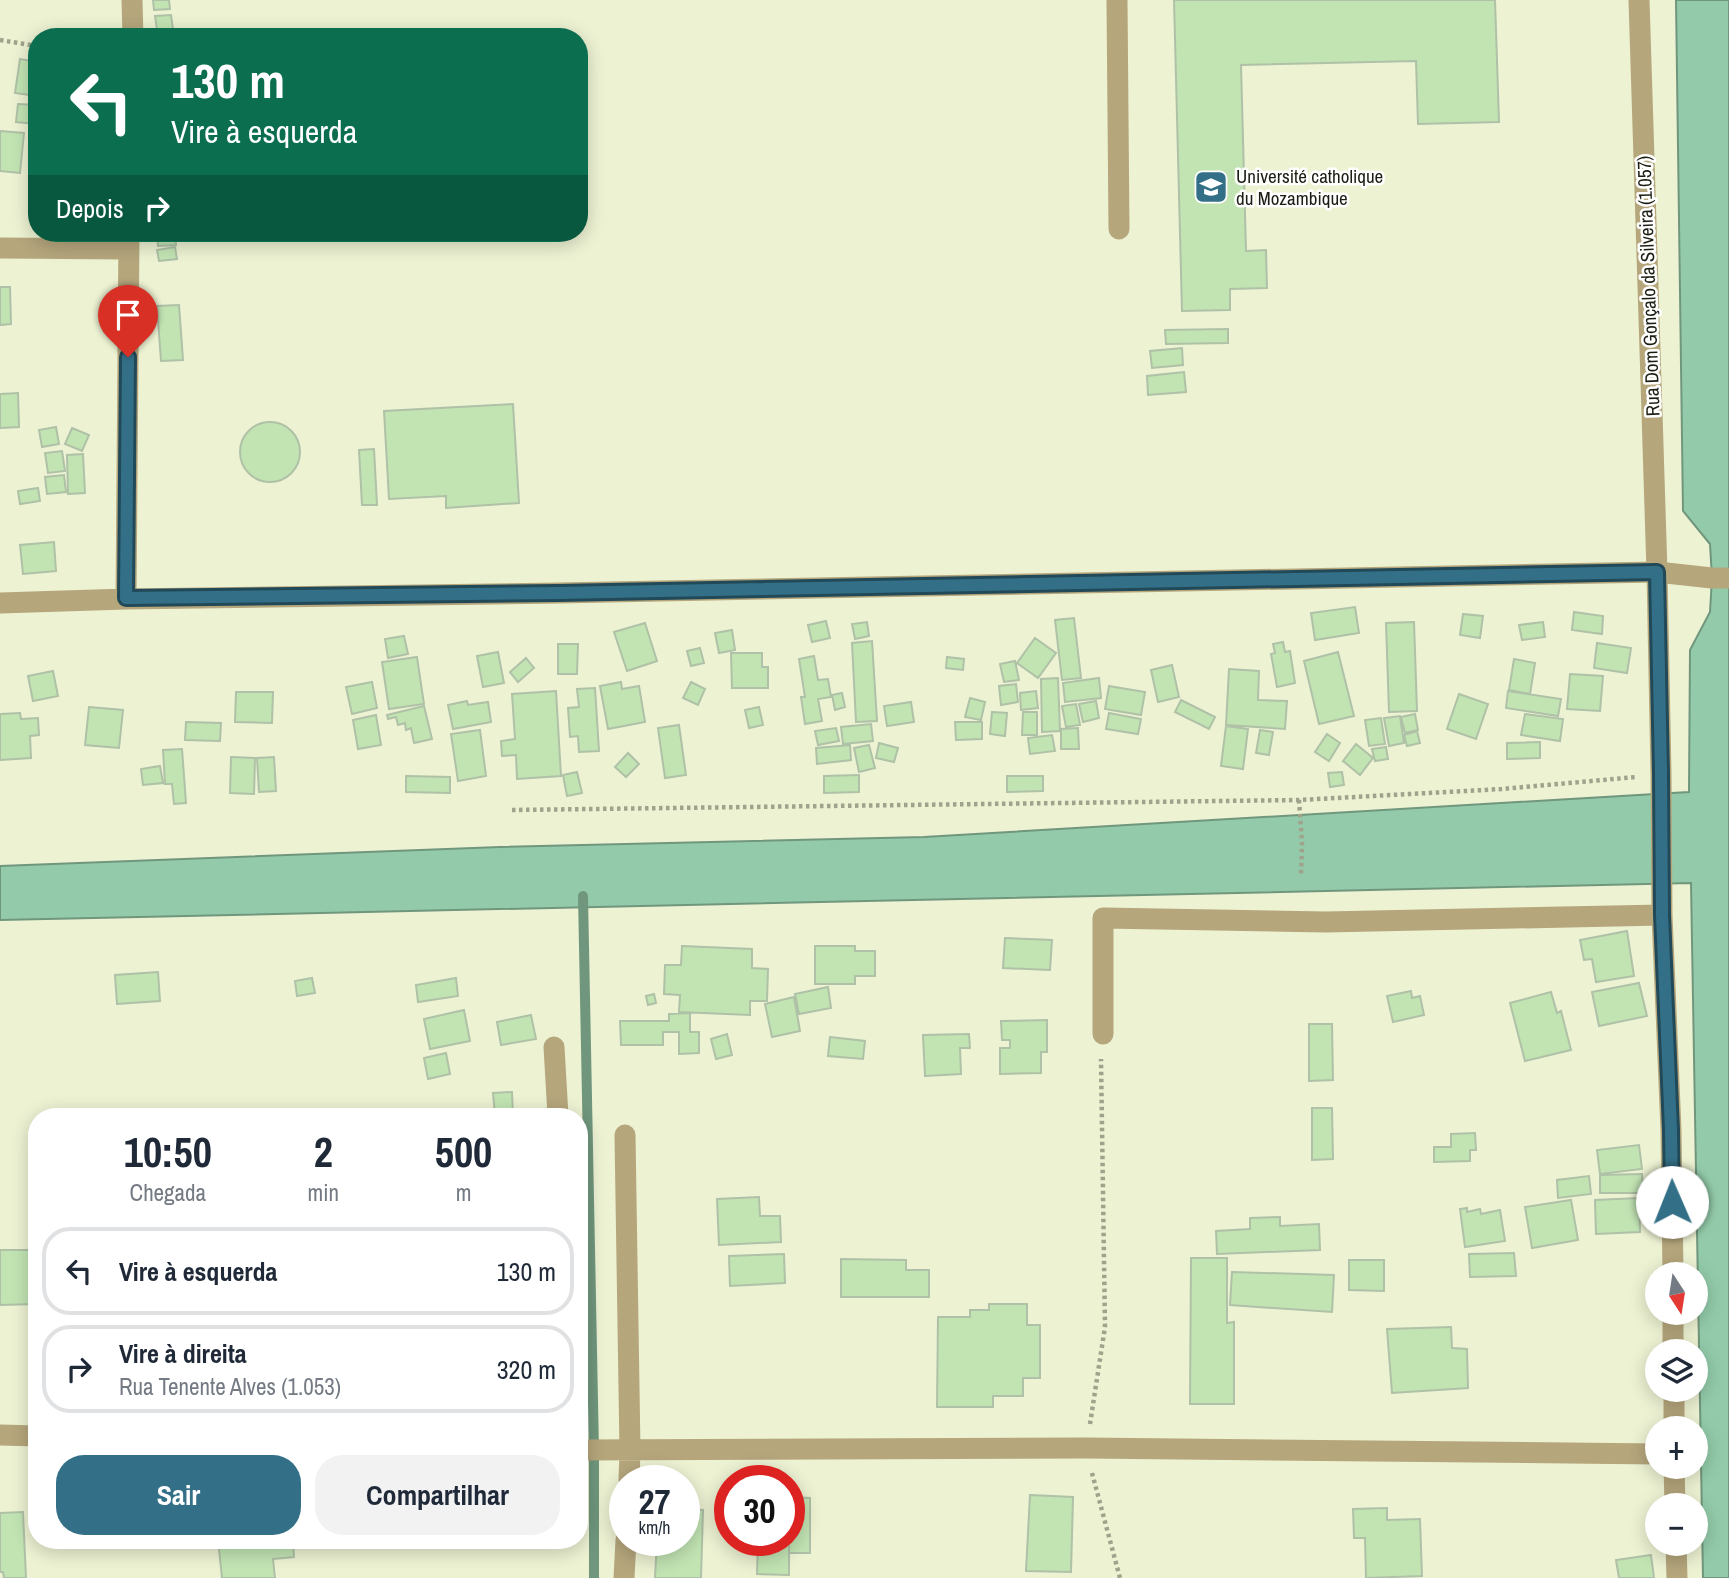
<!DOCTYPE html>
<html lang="pt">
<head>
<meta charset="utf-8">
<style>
  :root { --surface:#fff; --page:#f2f2f3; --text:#1f2937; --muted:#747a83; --line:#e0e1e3; --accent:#337087 }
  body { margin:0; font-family:"Archivo Narrow",sans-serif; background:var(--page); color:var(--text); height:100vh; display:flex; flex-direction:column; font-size:26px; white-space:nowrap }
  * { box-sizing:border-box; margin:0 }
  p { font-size:23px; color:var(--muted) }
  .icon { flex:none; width:38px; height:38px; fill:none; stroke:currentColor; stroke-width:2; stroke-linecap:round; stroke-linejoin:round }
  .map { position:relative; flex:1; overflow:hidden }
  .sheet { position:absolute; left:28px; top:1108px; width:560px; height:441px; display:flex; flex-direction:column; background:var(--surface); border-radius:28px; box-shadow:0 4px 18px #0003 }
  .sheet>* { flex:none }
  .banner { position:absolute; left:28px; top:28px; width:560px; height:214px; border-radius:28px; box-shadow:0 4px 18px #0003; background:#0b6e4f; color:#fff; overflow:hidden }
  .needle { width:46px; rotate:168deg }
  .tools { position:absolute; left:1645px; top:1262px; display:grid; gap:14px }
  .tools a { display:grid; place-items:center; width:63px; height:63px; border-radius:50%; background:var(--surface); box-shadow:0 4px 18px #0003; font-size:35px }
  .speed { position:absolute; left:609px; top:1465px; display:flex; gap:14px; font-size:35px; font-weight:700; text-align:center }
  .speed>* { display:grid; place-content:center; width:91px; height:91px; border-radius:50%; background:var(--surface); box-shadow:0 4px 18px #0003; line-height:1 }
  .speed small { font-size:18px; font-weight:400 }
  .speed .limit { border:10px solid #d22; background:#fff; color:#111 }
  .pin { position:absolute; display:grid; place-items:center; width:60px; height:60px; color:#fff; margin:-72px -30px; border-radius:50% 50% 50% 0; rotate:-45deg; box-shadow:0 0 7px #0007 }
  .pin .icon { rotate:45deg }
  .me { position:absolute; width:77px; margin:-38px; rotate:359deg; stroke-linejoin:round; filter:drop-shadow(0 0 5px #0008) }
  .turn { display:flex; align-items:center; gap:24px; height:147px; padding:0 28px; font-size:32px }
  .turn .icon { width:91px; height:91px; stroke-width:2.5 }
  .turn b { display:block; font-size:49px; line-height:60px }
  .then { display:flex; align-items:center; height:66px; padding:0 28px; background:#0003; gap:14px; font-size:26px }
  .eta { display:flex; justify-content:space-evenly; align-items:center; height:119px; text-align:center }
  .eta b { font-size:42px; font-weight:800; line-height:49px }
  .button { display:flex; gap:14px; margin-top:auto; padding:14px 28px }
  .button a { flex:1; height:80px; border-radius:28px; background:var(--accent); color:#fff; font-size:28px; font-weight:800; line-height:80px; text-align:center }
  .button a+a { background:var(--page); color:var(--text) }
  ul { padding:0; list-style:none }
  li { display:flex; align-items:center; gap:21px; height:88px; margin:0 14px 10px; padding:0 14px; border:4px solid var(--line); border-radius:28px }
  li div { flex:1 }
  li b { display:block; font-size:26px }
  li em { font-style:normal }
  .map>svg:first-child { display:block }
  .water { fill:#93cbaa; stroke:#70977d; stroke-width:2 }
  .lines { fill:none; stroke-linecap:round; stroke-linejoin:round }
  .stream { stroke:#70977d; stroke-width:10 }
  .building { fill:#c2e4b3; stroke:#afc1a7; stroke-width:2 }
  .path { stroke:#a0a38c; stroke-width:4.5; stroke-dasharray:3.5 3.5; stroke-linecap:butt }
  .minor { stroke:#b5a67c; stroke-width:21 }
  .route-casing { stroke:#214958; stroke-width:18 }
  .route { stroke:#337087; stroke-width:12 }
  .labels { text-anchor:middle; stroke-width:5; stroke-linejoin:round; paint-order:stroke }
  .poi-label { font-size:19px; fill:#1d1e13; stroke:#fff; text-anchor:start }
  .street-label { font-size:19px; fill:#1d1e13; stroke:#fff }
</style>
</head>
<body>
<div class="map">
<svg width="1729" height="1578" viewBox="0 0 1729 1578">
  <rect width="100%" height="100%" fill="#edf2d3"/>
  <path class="water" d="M1676,0H1729V1578H1703L1691,883L0,920V866L500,847L924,837L1689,792L1690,650L1710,612L1712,578L1710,544L1683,511Z"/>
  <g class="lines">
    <path class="stream" d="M583,896L594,1451V1578"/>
  </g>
  <path class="building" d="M153,0H169L170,9L154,10Z
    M1174,0H1495L1499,122L1418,124L1416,61L1241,65L1246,251L1266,250L1267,288L1230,289V310L1182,311Z
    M171,15L173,29L157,30L155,16Z
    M20,59L37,62V96L15,93Z
    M18,104L37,105V124L16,122Z
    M0,131L24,133L20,173L0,171Z
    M157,233H175L176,245L158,246Z
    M175,247L177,259L159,261L157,250Z
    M0,287H10L11,324L0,325Z
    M179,305L183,360L161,361L157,306Z
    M1228,329V343L1166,344L1165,330Z
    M1182,348L1183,365L1152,368L1150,351Z
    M1184,372L1186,392L1148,395L1147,376Z
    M18,393L19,427L0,428V394Z
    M513,404L519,503L446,508V496L389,499L384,411Z
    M240 452a30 30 0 1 1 60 0a30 30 0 1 1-60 0Z
    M56,427L59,444L42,447L39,430Z
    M72,428L89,435L82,451L65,444Z
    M374,449L377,505H362L359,450Z
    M62,451L65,471L48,473L45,453Z
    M83,454L85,493L68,494L67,455Z
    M64,475L66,492L47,494L45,477Z
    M38,488L40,501L20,504L18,491Z
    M54,542L56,571L23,574L20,545Z
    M1355,607L1359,633L1315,640L1311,613Z
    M1574,612L1603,616L1602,634L1572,630Z
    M1463,614L1483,616L1480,638L1460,635Z
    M1074,618L1081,678L1062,680L1055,620Z
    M826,621L830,638L812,642L808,625Z
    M867,622L869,636L855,639L852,624Z
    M1414,622L1417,711L1389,712L1386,623Z
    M1543,622L1545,637L1522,640L1519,625Z
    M645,623L657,661L627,671L614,632Z
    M732,630L735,650L719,653L715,633Z
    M404,636L408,654L388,658L385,639Z
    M1035,638L1056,653L1038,678L1017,663Z
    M872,641L877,721L856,722L852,643Z
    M1283,642L1285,652L1290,651L1295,683L1277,687L1271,654L1275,653L1273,644Z
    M1597,643L1631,648L1627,673L1594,668Z
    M558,644H578L577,674H558Z
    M700,648L704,663L691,666L687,651Z
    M498,652L504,683L483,687L477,656Z
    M1338,652L1354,716L1319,724L1304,661Z
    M731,653H762V667H768V688H732Z
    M814,656L818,680L828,679L831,697L818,699L822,721L805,724L801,697H805L799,659Z
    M417,657L424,704L389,709L382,662Z
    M947,657L964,659L963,670L946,668Z
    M526,658L534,668L518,682L510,672Z
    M1514,659L1535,663L1530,694L1509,690Z
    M1015,661L1019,680L1004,682L1000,664Z
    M1172,665L1179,697L1158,702L1151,670Z
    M1229,669L1259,671L1258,700L1287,701L1285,729L1226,725Z
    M53,671L58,696L33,701L28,676Z
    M1570,674L1603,676L1600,711L1567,709Z
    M1058,678L1060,731L1042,732L1041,679Z
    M1099,678L1101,698L1065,702L1063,683Z
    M372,682L377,708L352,714L346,687Z
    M621,682L622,689L639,686L645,722L608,729L600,686Z
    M691,682L705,689L698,705L683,698Z
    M1016,684L1018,702L1001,705L999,686Z
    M1109,686L1145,692L1141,715L1105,709Z
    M595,688L599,751L579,752L578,736L570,737L568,708L579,707L577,689Z
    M556,691L561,776L517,779L516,755L502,756L501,741L515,739L512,694Z
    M1036,691L1038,708L1021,710L1020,693Z
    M1508,691L1561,699L1558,716L1506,708Z
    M236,692H273L272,723L235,722Z
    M842,693L845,707L835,710L832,695Z
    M1459,694L1488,704L1476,739L1447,729Z
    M970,698L985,702L981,720L965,717Z
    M1181,700L1215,717L1209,729L1175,712Z
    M467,701L468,705L488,702L491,722L453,729L448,705Z
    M1096,701L1099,718L1083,722L1079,704Z
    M911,702L914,722L887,726L884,706Z
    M1076,704L1080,725L1066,727L1062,706Z
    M424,706L432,739L414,743L411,728L406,730L405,723L398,725L396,717L388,719L387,715Z
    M89,707L123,710L119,748L85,745Z
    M759,707L763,725L749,728L745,710Z
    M992,712L1007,713L1005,736L990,734Z
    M1023,712H1037V735H1022Z
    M20,713L21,719L38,718L39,735L30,736L31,758L0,760V714Z
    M1109,713L1141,719L1138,734L1106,729Z
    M1415,714L1418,730L1405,733L1401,717Z
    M1525,714L1563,719L1560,741L1521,735Z
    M376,715L381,745L358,749L353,720Z
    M1400,716L1404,743L1389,746L1384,718Z
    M1381,718L1385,744L1369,746L1365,720Z
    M186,722L221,723L220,741L185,740Z
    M955,722H982V739L956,740Z
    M871,724L873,741L843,744L841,727Z
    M679,725L686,775L665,778L658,728Z
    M1226,726L1248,729L1243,769L1221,766Z
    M836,728L839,741L818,745L815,731Z
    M1078,728L1079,749H1061V729Z
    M480,730L486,776L458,781L451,734Z
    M1260,730L1273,732L1269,755L1256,753Z
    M1417,731L1420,743L1407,746L1404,735Z
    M1327,734L1340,743L1329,761L1315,752Z
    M1052,735L1055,751L1030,754L1028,738Z
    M1540,742V758L1507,759V743Z
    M879,743L898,748L894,762L876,758Z
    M1356,744L1373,758L1360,775L1343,761Z
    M850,745L851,760L817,764L816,748Z
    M869,745L875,768L859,772L854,748Z
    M1386,747L1388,759L1375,761L1372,749Z
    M182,749L186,803L174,804L172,784H165L163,750Z
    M628,753L639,764L626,777L615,767Z
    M231,757L255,758L254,794L230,793Z
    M274,757L276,791L259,792L257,758Z
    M160,766L163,783L143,785L141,769Z
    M577,772L582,793L567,796L563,775Z
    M1342,772L1344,785L1330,787L1328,773Z
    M859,775V792L824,793V776Z
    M406,776L450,777V793L406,792Z
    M1007,776H1043V791L1007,792Z
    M1627,931L1634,976L1596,982L1592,959L1584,960L1580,940Z
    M1005,938L1052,940L1050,970L1003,968Z
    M682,946L752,949V968L768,969L767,1001H750V1015L679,1012L680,995L664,994L665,965H681Z
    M815,946H855V951H875V976H855V984H815Z
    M158,972L160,1001L117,1004L115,975Z
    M312,978L315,993L297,996L295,981Z
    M456,978L458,996L418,1002L416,985Z
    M1639,983L1647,1016L1599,1026L1592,992Z
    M828,987L831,1008L799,1014L795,994Z
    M1411,991L1412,998L1420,996L1424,1015L1393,1022L1387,996Z
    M1551,992L1557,1013L1561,1011L1571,1050L1525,1061L1510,1003Z
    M654,994L656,1003L648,1005L646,996Z
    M794,997L800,1031L772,1037L765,1004Z
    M464,1010L470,1041L430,1049L424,1019Z
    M690,1013V1032H699V1053L679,1054V1032H663V1045H621L620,1021H669V1014Z
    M531,1015L536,1039L501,1045L497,1022Z
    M1047,1020V1052H1041V1073L1000,1074V1048H1010V1040H1002L1001,1021Z
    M1309,1024H1332L1333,1080L1309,1081Z
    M727,1034L732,1055L716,1059L711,1039Z
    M969,1034L970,1048H960L961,1074L925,1076L923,1035Z
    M830,1037L865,1041L863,1059L828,1056Z
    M446,1053L450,1074L428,1079L424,1058Z
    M512,1092L513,1115L495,1116L493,1093Z
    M1312,1108H1332L1333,1159L1312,1160Z
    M1475,1133L1476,1150H1470V1161L1434,1162V1147H1451V1134Z
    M1639,1145L1642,1169L1600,1174L1597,1150Z
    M1642,1174L1643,1193H1600V1175Z
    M1589,1176L1591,1194L1558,1198L1557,1180Z
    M759,1197L760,1216H780L781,1242L719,1245L717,1199Z
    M1639,1198L1640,1232L1596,1234L1595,1200Z
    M1571,1200L1578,1240L1532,1248L1525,1207Z
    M1467,1208V1212L1480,1209L1481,1214L1500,1210L1505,1241L1465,1247L1460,1209Z
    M1280,1217V1226L1319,1224L1320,1250L1217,1254L1216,1231L1250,1229V1218Z
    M0,1250H37V1304L0,1305Z
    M1514,1253L1516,1276L1470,1277L1469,1254Z
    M784,1254L785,1283L730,1286L729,1256Z
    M1191,1258H1227V1323L1234,1322V1404H1190Z
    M841,1259L906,1260V1270H929V1297H841Z
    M1349,1260H1384V1291L1349,1290Z
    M1232,1272L1334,1275L1332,1312L1230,1305Z
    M989,1304H1027V1325H1040V1378H1023V1396H993V1407H937L938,1317H970V1310H989Z
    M1451,1327L1452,1348L1467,1349L1468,1388L1392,1393L1387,1329Z
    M1030,1495L1073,1497L1071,1572L1026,1571Z
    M789,1497L810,1498V1553H789Z
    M1387,1508V1520L1420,1519L1422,1576L1366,1578L1365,1538H1354L1353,1509Z
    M684,1509L703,1510L701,1578H655L657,1540H684Z
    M23,1512L26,1578H4L3,1572H0V1513Z
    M218,1540H293L294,1557L273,1559L275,1578H222Z
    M758,1540H789V1575L757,1574Z
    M1651,1555L1654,1578H1619L1616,1560Z"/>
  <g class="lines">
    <path class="path" d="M0,40L37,46
      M1299,800L1302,843L1301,877
      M512,810L1299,800L1502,789L1636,777
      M1090,1424L1105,1327L1101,1059
      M1092,1473L1120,1578"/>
    <path class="minor" d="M132,0L133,37
      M1117,0L1119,229
      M1639,0L1657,572L1661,774L1662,915L1671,1130L1673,1274
      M0,248L129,249
      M126,599L129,233
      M0,603L126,599L558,593L1657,572L1712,578H1729
      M1103,1034V918L1326,922L1662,915
      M554,1047L558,1116
      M625,1135L630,1451L629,1480
      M1673,1312V1351
      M1674,1390V1428
      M0,1435L37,1436
      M579,1450L1086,1448L1657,1454
      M1674,1466L1675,1505
      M1676,1544L1677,1578
      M624,1578L626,1540"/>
  </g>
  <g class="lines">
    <defs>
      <path id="route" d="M128,357L126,598L558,593L1657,572L1661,774L1662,915L1671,1130L1672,1202"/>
    </defs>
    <use href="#route" class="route-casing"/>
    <use href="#route" class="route"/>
  </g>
  <defs>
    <symbol id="university-square" viewBox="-11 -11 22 22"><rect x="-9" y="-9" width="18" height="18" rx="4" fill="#337087" stroke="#fff"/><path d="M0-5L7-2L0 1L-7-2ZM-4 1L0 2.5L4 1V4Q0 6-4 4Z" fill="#fff"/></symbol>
  </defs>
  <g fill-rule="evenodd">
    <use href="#university-square" x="1192" y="168" width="38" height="38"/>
  </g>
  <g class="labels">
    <g class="poi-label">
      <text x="1236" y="183">Université catholique<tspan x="1236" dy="22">du Mozambique</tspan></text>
    </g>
    <g class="street-label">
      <text transform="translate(1648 286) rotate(-92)" y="7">Rua Dom Gonçalo da Silveira (1.057)</text>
    </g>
  </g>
</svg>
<div class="tools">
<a><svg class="needle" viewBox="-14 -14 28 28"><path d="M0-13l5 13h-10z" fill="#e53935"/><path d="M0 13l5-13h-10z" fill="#747a83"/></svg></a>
<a><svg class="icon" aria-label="layers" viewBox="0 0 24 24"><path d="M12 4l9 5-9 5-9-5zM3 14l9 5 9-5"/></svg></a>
<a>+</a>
<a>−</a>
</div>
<div class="speed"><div>27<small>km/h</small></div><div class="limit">30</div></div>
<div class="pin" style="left:128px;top:357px;background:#d93025"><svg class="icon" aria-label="arrive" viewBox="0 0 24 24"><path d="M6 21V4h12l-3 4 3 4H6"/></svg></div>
<svg class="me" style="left:1672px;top:1202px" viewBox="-20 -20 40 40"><circle r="19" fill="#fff"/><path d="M0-13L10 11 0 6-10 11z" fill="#337087"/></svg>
<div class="banner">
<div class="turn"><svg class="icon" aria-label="left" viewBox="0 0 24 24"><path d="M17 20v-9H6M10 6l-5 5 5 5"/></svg><div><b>130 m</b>Vire à esquerda</div></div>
<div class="then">Depois<svg class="icon" aria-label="right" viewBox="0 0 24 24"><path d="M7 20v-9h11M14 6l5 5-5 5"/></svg></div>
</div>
<section class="sheet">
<div class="eta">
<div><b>10:50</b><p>Chegada</p></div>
<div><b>2</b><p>min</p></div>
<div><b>500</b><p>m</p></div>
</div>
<ul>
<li><svg class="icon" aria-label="left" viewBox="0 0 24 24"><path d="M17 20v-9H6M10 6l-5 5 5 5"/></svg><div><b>Vire à esquerda</b></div><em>130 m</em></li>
<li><svg class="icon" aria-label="right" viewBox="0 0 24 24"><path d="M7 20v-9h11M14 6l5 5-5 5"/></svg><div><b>Vire à direita</b><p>Rua Tenente Alves (1.053)</p></div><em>320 m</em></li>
</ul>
<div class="button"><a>Sair</a><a>Compartilhar</a></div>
</section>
</div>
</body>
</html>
